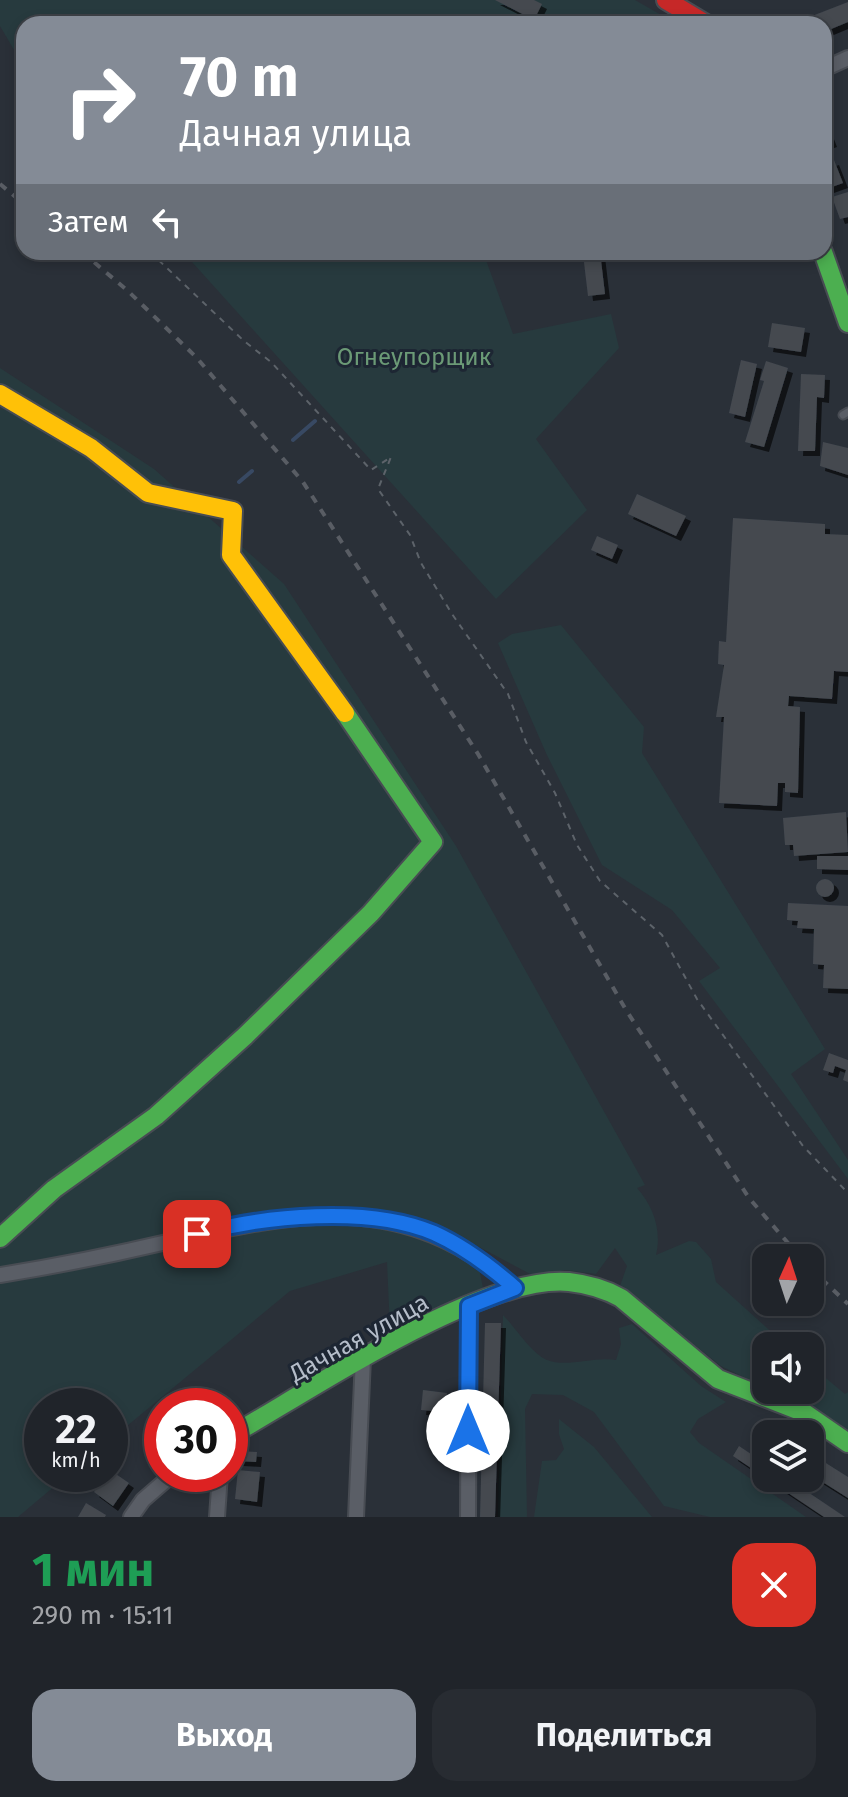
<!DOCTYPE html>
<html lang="ru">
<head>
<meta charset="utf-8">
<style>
  :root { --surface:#20242a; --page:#282c32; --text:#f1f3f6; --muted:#a2a4a8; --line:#3d4147; --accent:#848b96 }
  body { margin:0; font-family:"Fira Sans",sans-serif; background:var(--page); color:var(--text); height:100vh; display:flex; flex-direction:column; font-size:30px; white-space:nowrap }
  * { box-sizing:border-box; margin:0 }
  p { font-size:26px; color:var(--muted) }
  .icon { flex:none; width:44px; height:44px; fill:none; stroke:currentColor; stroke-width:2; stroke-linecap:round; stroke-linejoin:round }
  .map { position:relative; height:1517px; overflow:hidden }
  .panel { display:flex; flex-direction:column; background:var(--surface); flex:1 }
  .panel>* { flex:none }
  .top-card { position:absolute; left:16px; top:16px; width:816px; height:244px; border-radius:24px; box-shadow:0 4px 12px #0003,0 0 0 2px var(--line); background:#848b96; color:#fff; overflow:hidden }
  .needle { width:52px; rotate:3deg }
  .tools { position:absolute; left:752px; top:1244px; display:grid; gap:16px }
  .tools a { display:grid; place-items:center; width:72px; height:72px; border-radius:16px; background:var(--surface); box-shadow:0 4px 12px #0003,0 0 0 2px var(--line); font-size:40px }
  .speed { position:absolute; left:24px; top:1388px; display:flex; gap:16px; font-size:40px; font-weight:700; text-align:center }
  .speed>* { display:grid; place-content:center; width:104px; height:104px; border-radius:50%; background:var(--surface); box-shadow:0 4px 12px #0003,0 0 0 2px var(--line); line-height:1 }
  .speed small { font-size:20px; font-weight:400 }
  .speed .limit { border:12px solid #d22; background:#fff; color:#111 }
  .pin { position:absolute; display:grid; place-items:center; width:68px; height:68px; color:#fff; margin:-34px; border-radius:16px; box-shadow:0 4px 12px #0006 }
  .me { position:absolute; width:88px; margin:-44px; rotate:0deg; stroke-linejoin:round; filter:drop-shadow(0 0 6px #0008) }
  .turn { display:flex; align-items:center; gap:28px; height:168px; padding:0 32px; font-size:36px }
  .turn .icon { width:104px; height:104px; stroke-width:2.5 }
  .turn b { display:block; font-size:56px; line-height:68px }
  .then { display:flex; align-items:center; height:76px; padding:0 32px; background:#0003; gap:16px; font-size:30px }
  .round { display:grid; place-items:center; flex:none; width:84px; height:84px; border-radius:24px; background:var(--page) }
  .headline { display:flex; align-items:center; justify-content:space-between; height:136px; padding:0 32px }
  h1 { font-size:48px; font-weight:700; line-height:60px; color:#1e9e55 }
  .cta { display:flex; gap:16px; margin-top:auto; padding:16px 32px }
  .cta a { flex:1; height:92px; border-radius:24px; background:var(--accent); color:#fff; font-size:32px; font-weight:700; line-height:92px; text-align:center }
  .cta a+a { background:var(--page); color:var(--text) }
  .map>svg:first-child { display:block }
  .green { fill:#273a3e }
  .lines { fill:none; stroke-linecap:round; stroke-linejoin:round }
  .stream { stroke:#384963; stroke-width:4 }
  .building { fill:#444950; filter:url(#shadow) }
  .lane-casing { stroke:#484c53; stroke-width:11 }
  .street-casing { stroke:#484c53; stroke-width:18 }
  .fast-casing { stroke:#484c53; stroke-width:22 }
  .slow-casing { stroke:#484c53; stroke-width:22 }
  .jam-casing { stroke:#484c53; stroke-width:22 }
  .path { stroke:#5d636a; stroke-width:2; stroke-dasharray:6 6; stroke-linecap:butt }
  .lane { stroke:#5a5e66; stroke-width:7 }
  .street { stroke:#5a5e66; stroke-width:14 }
  .fast { stroke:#4caf50; stroke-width:18 }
  .slow { stroke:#ffc107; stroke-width:18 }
  .jam { stroke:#c62828; stroke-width:18 }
  .rail { stroke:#595d64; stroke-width:4; stroke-dasharray:8 8; stroke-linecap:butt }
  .route-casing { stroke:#114b97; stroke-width:20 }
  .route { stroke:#1a73e8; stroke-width:14 }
  .labels { text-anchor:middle; stroke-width:6; stroke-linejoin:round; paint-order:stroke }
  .park-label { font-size:24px; fill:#6b9a76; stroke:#1d2633 }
  .street-label { font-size:24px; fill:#b4bcc9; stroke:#1d2633 }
</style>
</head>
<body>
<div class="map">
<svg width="848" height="1517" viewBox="0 0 848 1517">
  <defs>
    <filter id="shadow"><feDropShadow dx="5" dy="5" stdDeviation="0" flood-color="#0009"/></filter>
  </defs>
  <rect width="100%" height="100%" fill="#2a3038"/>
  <path class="green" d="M0,0H635L677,24H24V67L0,26Z
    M183,252H483L513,334L611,314L619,348L536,439L587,510L496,599Z
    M0,368L154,469L284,584L456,846L645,1185L637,1188C653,1206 662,1230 656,1255L689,1241L696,1242L711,1259L716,1282L787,1346H766V1388L721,1366L620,1286L627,1266L615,1248L596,1274L565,1270L534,1276L464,1239L446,1244L479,1268L483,1288L390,1329L387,1262L290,1291L110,1440V1406H42V1474H69L18,1517H0Z
    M561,625L644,727L642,753L825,1049L791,1074L848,1160V1179L699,981L720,968L672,910L602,865L546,753L498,643L512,634Z
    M503,1315C515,1327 531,1353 547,1360C567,1368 594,1356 616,1360L621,1344L619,1328L632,1324L701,1386L726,1402L698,1419L690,1432L699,1443L806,1517H710L664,1506L594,1412L563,1395L532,1394L525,1409L527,1517H498Z
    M810,1365L845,1394L848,1392V1431L771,1390H810Z
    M559,1419L594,1447L652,1517H534L542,1461L556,1460L564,1449L559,1434Z"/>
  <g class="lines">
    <path class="stream" d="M293,440L315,421
      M239,482L252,471"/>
  </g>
  <path class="building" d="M495,0H534L542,4L534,20Z
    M848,2V22L824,32V24H815L812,16Z
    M824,121L832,142L824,145Z
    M834,160L843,183L829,188L824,163Z
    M848,192V217L840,219L832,197Z
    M600,252L605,294L588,296L583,254Z
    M772,323L805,328L801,352L768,347Z
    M741,360L757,364L745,417L729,413Z
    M766,361L788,368L764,447L745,442L764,381L760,380Z
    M801,374L825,375L824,398L817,397L815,451H798Z
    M823,442L848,448V475L820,466Z
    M637,494L686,516L676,536L628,514Z
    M733,518L825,524V534L848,535V672L834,671L832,699L789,696L788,706L800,707L798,793L785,792V783H778L777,806L719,803L724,717H716L724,665L718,664L719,641L726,642Z
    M597,536L618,545L612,559L591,550Z
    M846,812L848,852L794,856L793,845H785L783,818Z
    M817,856H848V870L817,869Z
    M816 888a9 9 0 1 1 18 0a9 9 0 1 1-18 0Z
    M788,903L848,906V989L823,988L824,965L813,964L814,929L797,928L798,921L787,920Z
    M829,1053L848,1060V1082L843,1080L846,1070L835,1066L833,1073L823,1070Z
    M485,1323H501L495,1517H480Z
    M423,1390L447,1393L445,1412L421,1410Z
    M763,1423L781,1434H766V1445L760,1442L767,1432L760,1428Z
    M739,1446L766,1464V1478H787L845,1517H824L733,1456Z
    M239,1451L257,1452L256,1462L238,1461Z
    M810,1453L848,1477V1498L810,1474Z
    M110,1470L129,1483L113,1506L94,1492Z
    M238,1470L260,1472L257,1502L235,1499Z
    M86,1503L106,1515L105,1517H78Z"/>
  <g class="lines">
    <defs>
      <path id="lane" d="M843,415L848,412"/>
      <path id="street" d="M824,69L848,58
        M0,1275C56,1266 112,1255 167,1242C298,1212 405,1190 515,1288
        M131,1517L143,1500L173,1474
        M217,1517L220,1474
        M356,1517L363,1358
        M468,1517L469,1306"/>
      <path id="fast" d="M823,252L848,323
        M0,1238L54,1189L156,1116L245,1036L371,913L433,842L345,713
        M230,1436C308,1392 482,1274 569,1282C587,1284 605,1289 621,1298L718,1379L803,1412L848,1443"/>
      <path id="slow" d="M0,394L91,448L148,493L233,511L231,555L345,713"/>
      <path id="jam" d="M666,0L706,24"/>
    </defs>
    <use href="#lane" class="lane-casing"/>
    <use href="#street" class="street-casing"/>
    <use href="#fast" class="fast-casing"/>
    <use href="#slow" class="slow-casing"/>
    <use href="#jam" class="jam-casing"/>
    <path class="path" d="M150,252L244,341L271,362L371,470L391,457L378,489L410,535L421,563L452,614L508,694L526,742L555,793L577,845L600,881L662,935L697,999L803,1146L848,1193"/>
    <use href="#lane" class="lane"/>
    <use href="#street" class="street"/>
    <use href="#fast" class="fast"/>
    <use href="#slow" class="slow"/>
    <use href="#jam" class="jam"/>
    <path class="rail" d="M0,184L24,204
      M82,252L128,291L196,357L303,482L478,754L626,1010L749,1198L801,1258
      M810,1268L848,1304"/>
  </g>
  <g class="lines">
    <defs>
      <path id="route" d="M197,1234C264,1216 368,1205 434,1233C463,1246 491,1267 515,1288L469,1306L468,1431"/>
    </defs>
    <use href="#route" class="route-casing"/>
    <use href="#route" class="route"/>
  </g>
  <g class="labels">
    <g class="park-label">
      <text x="414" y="365">Огнеупорщик</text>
    </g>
    <g class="street-label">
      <text transform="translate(359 1338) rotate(-29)" y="8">Дачная улица</text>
    </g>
  </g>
</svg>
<div class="tools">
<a><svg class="needle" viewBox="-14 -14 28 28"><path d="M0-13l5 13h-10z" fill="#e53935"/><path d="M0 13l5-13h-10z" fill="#a2a4a8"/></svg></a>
<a><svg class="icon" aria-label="sound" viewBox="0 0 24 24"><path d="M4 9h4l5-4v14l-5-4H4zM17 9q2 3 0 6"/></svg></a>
<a><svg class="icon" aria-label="layers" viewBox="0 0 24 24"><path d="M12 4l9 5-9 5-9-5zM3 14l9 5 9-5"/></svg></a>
</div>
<div class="speed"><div>22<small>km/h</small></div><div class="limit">30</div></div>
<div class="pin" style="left:197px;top:1234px;background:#d93025"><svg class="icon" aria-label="arrive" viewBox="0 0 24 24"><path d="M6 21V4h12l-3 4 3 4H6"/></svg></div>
<svg class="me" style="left:468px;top:1431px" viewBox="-20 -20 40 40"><circle r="19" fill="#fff"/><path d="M0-13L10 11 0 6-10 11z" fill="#1a73e8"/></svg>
<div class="top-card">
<div class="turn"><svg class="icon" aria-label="right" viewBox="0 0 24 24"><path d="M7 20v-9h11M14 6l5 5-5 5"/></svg><div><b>70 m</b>Дачная улица</div></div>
<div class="then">Затем<svg class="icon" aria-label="left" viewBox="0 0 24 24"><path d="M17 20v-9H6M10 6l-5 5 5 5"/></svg></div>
</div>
</div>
<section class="panel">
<div class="headline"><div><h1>1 мин</h1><p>290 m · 15:11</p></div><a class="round" style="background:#d93025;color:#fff"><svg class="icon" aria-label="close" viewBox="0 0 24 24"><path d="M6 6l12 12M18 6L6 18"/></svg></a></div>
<div class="cta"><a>Выход</a><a>Поделиться</a></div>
</section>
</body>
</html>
